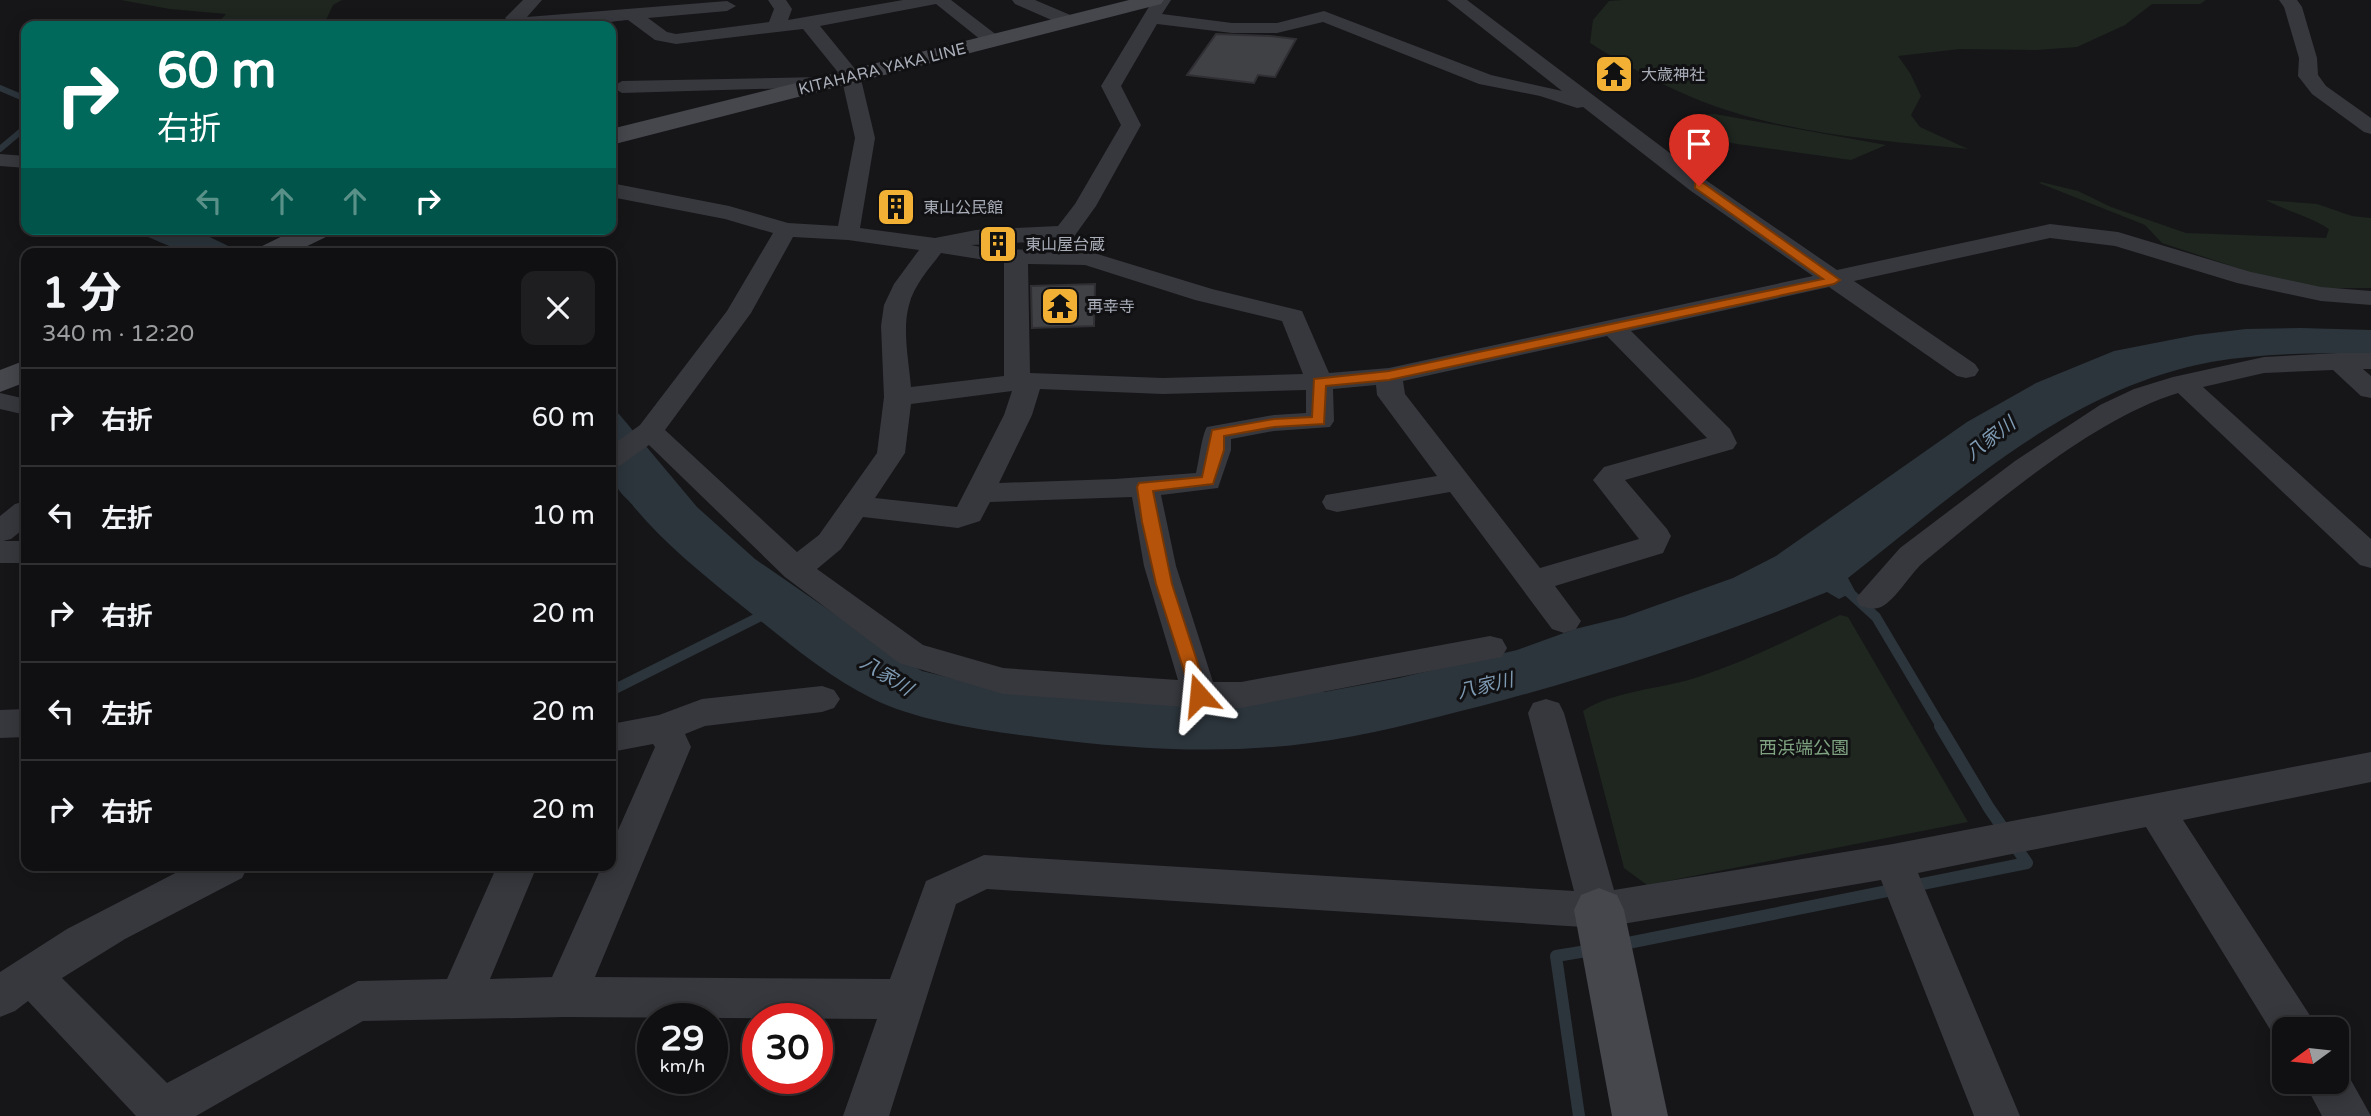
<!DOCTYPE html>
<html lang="ja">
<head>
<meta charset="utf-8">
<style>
  :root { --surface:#101012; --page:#1e1e20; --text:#f1f3f6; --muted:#9c9d9f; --line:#303032 }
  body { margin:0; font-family:"Varela Round","Noto Sans JP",sans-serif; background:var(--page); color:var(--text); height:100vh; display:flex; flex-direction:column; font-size:26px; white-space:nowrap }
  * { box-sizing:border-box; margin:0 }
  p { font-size:23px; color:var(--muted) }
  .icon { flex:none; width:38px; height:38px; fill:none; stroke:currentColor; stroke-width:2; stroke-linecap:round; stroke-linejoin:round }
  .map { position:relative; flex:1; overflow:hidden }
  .panel { position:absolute; left:21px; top:248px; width:595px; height:623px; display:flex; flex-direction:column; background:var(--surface); border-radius:14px; box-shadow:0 4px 18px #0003,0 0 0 2px var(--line) }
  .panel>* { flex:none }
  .top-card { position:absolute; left:21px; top:21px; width:595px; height:214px; border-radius:14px; box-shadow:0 4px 18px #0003,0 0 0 2px var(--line); background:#00695c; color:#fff; overflow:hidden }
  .needle { width:46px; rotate:255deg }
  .buttons { position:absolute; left:2272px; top:1017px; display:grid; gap:14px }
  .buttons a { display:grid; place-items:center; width:77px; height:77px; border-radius:14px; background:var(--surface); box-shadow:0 4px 18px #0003,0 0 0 2px var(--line); font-size:35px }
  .speed { position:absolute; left:637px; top:1003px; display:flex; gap:14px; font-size:35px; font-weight:700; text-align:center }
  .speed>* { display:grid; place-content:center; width:91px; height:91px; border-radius:50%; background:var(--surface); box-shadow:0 4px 18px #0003,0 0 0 2px var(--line); line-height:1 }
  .speed small { font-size:18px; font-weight:400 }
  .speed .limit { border:10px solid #d22; background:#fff; color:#111 }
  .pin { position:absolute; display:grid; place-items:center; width:60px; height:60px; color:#fff; margin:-72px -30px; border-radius:50% 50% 50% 0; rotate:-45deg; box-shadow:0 0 7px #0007 }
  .pin .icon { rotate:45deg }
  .me { position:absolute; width:77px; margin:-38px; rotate:342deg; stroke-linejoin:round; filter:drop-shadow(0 0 5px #0008) }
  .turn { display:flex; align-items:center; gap:24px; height:147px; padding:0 21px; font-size:32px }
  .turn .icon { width:91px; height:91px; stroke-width:2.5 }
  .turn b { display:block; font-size:49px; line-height:60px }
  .lanes { display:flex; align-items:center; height:66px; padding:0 21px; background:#0003; justify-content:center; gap:35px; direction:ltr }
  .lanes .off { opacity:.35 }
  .round { display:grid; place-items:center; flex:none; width:74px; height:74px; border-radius:14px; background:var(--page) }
  .headline { display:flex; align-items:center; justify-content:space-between; height:119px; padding:0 21px }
  h1 { font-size:42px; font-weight:700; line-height:52px }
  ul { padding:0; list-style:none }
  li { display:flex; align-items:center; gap:21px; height:98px; padding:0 21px; border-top:2px solid var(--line) }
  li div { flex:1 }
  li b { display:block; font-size:26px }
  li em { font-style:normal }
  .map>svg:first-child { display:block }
  .green { fill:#1e261f }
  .water { fill:#2c353c }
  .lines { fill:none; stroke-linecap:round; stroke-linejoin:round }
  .stream-far2 { stroke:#2c353c; stroke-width:6 }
  .stream-far1 { stroke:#2c353c; stroke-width:10 }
  .stream { stroke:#2c353c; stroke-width:12 }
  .building { fill:#404145; stroke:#303034; stroke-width:2 }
  .street { fill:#37383d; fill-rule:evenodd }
  .secondary { fill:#45474d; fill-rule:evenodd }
  .route { fill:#b45309; stroke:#753606; stroke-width:2 }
  .labels { text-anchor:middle; stroke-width:6; stroke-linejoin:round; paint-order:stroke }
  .far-street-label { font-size:16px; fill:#a8adb8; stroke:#111113 }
  .far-poi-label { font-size:16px; fill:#a8adb8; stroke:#111113; text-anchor:start }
  .park-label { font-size:18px; fill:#7fa381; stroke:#111113 }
  .water-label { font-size:19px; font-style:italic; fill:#7f9bb3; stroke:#111113 }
</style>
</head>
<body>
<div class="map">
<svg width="2371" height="1116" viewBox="0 0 2371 1116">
  <rect width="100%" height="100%" fill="#161618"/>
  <path class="green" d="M121,0H342L333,5L326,20L340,26H215L226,14L170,9Z
    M1622,0H2206L2200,4H2152L2125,25L2077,47L2037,50L1960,49L1898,56L1910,73L1921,96L1911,115L1920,127L1968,149C1876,140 1775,133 1689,96C1654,81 1622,63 1590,43L1593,20L1609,1Z
    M1715,114L1886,145L1851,160L1737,144L1678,132L1692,115Z
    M2041,182L2078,191L2111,207L2186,233L2326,238L2329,229C2309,216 2288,212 2266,200L2317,204L2352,216L2371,218V288H2313L2256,274L2162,243L2145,225L2039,183Z
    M1840,615L1848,617L1968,822L1647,885L1624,868L1583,711C1614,690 1665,689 1701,676C1750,660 1794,637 1840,615Z"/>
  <path class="water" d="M121,229H193L245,254H188L141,234Z
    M2301,328L2371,330V353C2318,353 2264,353 2211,362C2069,388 1958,492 1848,578L1855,591L1839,599L1827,592C1714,638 1599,675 1481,706C1425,720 1367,736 1310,743C1223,755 1130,749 1044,738C993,732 919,722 873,699C823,674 780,636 737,602C700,572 664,543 634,507C629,500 619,493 616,485C607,466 611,432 611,410L619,414L697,507L755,559L894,655L922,671L980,685L1324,692L1399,678L1517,650L1575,629L1624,617L1733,578L1776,556L1967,422L2036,383L2114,351L2196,335L2246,329Z"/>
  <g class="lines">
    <path class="stream-far2" d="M0,88L26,99
      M0,149L26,127"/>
    <path class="stream-far1" d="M1842,586L1876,617L1942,728
      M611,691L767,613"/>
    <path class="stream" d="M1618,945L2027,863L1989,808L1940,726
      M1579,1116L1556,956L1593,950"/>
  </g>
  <path class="building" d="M1216,34L1269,36L1296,39L1275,77L1258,75L1254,83L1187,75Z
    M1095,284L1094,326L1032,328L1031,286Z"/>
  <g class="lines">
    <path class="street" d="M523,0H542L527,17L727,1L736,6L727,11L648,18L667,32L676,34L769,22L774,9L768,0H786L792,9L788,20L903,0H951L998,36L1001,40L998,44H986L936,4L820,26L860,75L875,138L860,228L935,238L976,230L1058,226L1075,204L1121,125L1101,86L1153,0H1171L1162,14L1232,23H1277L1324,11L1491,75L1562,91L1447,0H1467L1707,181L1837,270L2050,224L2118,232L2251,272L2321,287L2371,291V305L2321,301L2237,283L2115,246L2050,238L1854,281L1975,364L1979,370L1975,376L1966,378L1957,376L1829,287L1631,331L1730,429L1737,443L1733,449L1625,480L1667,529L1671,536L1663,553L1555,586L1581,621L1576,629L1564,633L1552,629L1450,492L1337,512L1326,509L1322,502L1326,495L1437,476L1377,395L1376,385L1333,389L1334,421L1330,427L1274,431L1231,439V450L1218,488L1161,495L1176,566L1213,682H1241L1490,636L1502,639L1507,648L1502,657L1241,708H1200L1003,694L899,663L785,577L649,445L621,465L611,468V446L640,425L727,311L773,233L725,219L611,197V183L729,206L788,223L838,226L855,138L841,76L803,29L676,44L655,40L628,20C602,22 522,36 505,18ZM1323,22L1479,84L1540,96L1577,108L1583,107L1691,191L1813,276L1389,368L1329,373L1302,311L1212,289L1094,253L1072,251L1073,238L1096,206L1141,125L1121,86L1157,24L1232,33H1277ZM793,237L848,240L919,250L894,284L884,305L881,326L884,397L877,453L819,535L797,552L665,430L751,313ZM1049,241L1048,250L990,249L971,245ZM941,253L1004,263V376L911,387C909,362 902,329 909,305C914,285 929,269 941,253ZM1028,264L1085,265L1195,300L1282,321L1303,374L1163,378L1030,373ZM1607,336L1707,438L1604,467L1593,480L1639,539L1540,568L1405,394L1403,381ZM1040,389L1163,394L1306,390V413L1274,415L1207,427C1202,434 1199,461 1196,473L1115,479L999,483L1032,415ZM1012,391L1004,415L957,507L875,498L905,453L911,404ZM1132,497L1144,566L1178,680L1003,668L923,645L817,569L841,549L863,517L958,528L980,521L990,502Z
      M1012,0H1035L1075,17L1078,21L1069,26L1063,25L1015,4Z
      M2279,0H2297L2302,7L2317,58L2318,75L2326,86L2371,118V134L2364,132L2312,94L2298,76L2299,58L2284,7Z
      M821,77L831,83L828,87L622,93L612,87L622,81Z
      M0,154L26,156V168L0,166Z
      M2338,353H2371V369H2363L2371,376V398L2361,396L2333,370L2264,373L2203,387L2371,539V568L2360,565L2178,393C2091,420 1996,503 1925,561C1911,572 1896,600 1881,607C1873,610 1868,608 1860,606L1856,598L1900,548L2015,461L2100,405L2134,389L2173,377L2264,357Z
      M0,393L26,399V415L0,409Z
      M26,501V527L11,539L3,541H26V563H0V516L15,504Z
      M822,686L834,690L840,699L834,708L822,712L705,726L685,734L691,747L595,977L890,979L926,881L984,855L1574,891L1528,713L1533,703L1546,699L1559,703L1564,713L1614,890L1893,844L2371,752V782L2183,820L2309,1014L2316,1029H2284V1046L2279,1044L2146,827L1918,873L2020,1116H1974L1881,880L1599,928L987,889L956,904L889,1116H843L877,1019L565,1017L363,1021L196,1116H136L28,1001L15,1011L0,1017V972L67,929L189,866H248L242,878L125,939L62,978L167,1083L358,981L447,979L497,866H537L490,979L552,977L602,866H611V846L655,747L653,744L611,752V724L659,715L702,699Z
      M26,709V737L0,738V710Z
      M2336,1064L2343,1066L2371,1116H2322L2304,1082H2336Z"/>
    <path class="secondary" d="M1129,0H1164L1161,4L611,145V129Z
      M297,229H334L330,235L291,254H254L258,248Z
      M26,360V382L0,392V370Z
      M1599,888L1617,895L1624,910L1668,1116H1612L1574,910L1581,895Z"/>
  </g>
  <path class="route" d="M1695,183H1703L1840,280L1834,284L1389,380L1326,386L1324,424L1274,427L1224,436V450L1213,484L1153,491L1172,584L1208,695L1206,699H1193L1156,584L1142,522L1137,487L1139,483L1202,477L1212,430L1274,419L1312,417L1314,379L1389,371L1823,279L1695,188Z"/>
  <defs>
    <symbol id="temple-square" viewBox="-11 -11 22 22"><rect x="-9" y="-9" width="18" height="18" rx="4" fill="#f2b134" stroke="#111113"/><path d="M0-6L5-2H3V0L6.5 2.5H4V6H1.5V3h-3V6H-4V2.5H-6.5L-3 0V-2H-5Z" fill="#111"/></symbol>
    <symbol id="building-square" viewBox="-11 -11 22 22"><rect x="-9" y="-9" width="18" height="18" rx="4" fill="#f2b134" stroke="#111113"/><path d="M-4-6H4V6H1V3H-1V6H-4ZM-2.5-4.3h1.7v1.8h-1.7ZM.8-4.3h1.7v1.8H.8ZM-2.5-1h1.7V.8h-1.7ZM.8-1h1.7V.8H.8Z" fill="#111"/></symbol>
  </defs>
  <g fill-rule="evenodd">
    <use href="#temple-square" x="1592" y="52" width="44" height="44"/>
    <use href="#building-square" x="874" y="185" width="44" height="44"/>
    <use href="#building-square" x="976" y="222" width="44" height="44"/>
    <use href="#temple-square" x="1038" y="284" width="44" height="44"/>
  </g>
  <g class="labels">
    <g class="far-street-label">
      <text transform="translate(882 68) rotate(-14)" y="6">KITAHARA YAKA LINE</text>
    </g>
    <g class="far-poi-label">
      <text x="1641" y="80">大歳神社</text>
      <text x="923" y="213">東山公民館</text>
      <text x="1025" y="250">東山屋台蔵</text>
      <text x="1087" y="312">再幸寺</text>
    </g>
    <g class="park-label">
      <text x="1804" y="754">西浜端公園</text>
    </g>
    <g class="water-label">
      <text transform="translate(1990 438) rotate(-38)" y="7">八家川</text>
      <text transform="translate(887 675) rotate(32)" y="7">八家川</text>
      <text transform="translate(1485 685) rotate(-13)" y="7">八家川</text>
    </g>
  </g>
</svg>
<div class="buttons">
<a><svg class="needle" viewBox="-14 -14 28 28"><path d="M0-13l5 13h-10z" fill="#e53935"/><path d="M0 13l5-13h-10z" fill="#9c9d9f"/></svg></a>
</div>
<div class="speed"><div>29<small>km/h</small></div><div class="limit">30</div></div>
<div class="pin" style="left:1699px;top:186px;background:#d93025"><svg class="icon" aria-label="arrive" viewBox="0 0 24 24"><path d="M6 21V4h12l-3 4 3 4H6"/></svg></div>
<svg class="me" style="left:1199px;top:695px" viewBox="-20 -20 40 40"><path d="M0-17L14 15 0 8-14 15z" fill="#b45309" stroke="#fff" stroke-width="4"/></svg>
<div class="top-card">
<div class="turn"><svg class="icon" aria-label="right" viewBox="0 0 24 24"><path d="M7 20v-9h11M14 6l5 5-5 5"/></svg><div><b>60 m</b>右折</div></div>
<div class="lanes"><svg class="icon off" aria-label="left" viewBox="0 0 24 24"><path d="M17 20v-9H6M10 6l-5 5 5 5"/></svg><svg class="icon off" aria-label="ahead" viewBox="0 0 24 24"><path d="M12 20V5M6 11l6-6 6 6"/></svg><svg class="icon off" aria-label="ahead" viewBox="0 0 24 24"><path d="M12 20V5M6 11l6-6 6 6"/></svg><svg class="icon" aria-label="right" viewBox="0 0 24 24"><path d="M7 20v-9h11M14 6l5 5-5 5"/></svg></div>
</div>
<section class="panel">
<div class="headline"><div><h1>1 分</h1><p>340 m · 12:20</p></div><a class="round"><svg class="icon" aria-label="close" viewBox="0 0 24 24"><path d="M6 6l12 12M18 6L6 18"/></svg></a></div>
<ul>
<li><svg class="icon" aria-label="right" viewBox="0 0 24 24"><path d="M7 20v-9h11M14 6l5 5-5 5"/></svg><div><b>右折</b></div><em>60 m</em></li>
<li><svg class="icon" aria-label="left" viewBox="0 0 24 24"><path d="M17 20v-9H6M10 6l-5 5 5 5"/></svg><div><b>左折</b></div><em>10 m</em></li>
<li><svg class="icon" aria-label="right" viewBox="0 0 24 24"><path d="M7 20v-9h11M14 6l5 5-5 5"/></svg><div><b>右折</b></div><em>20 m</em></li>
<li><svg class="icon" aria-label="left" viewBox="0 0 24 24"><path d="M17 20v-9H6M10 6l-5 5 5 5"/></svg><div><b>左折</b></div><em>20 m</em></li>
<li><svg class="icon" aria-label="right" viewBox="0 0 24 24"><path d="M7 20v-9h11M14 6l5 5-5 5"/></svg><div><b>右折</b></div><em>20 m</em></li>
</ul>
</section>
</div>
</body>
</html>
